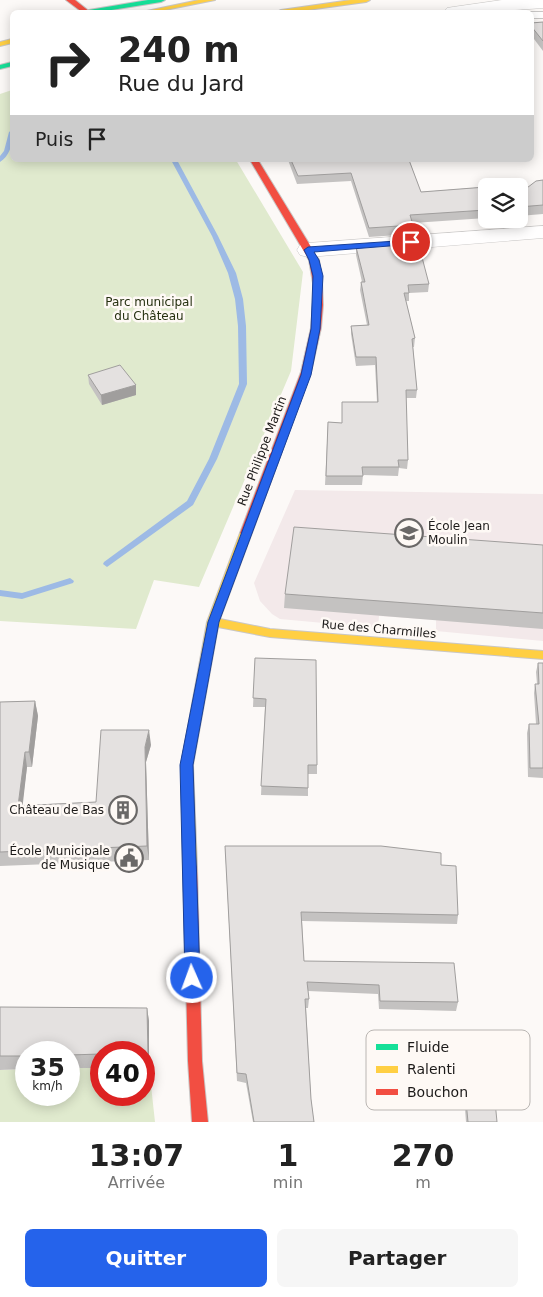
<!DOCTYPE html>
<html lang="fr">
<head>
<meta charset="utf-8">
<style>
  :root { --surface:#fff; --page:#f6f6f6; --text:#222; --muted:#767676; --accent:#2563eb }
  body { margin:0; font-family:"DejaVu Sans",sans-serif; background:var(--page); color:var(--text); height:100vh; display:flex; flex-direction:column; font-size:19px; white-space:nowrap }
  * { box-sizing:border-box; margin:0 }
  p { font-size:16px; color:var(--muted) }
  .icon { flex:none; width:28px; height:28px; fill:none; stroke:currentColor; stroke-width:2; stroke-linecap:round; stroke-linejoin:round }
  .map { position:relative; height:1122px; overflow:hidden }
  .sheet { display:flex; flex-direction:column; background:var(--surface); flex:1 }
  .sheet>* { flex:none }
  .hud { position:absolute; left:10px; top:10px; width:524px; height:152px; border-radius:8px; box-shadow:0 2px 12px #0003; background:#fff; color:var(--text); overflow:hidden }
  .controls { position:absolute; left:478px; top:178px; display:grid; gap:10px }
  .controls a { display:grid; place-items:center; width:50px; height:50px; border-radius:8px; background:var(--surface); box-shadow:0 2px 12px #0003; font-size:25px }
  .speed { position:absolute; left:15px; top:1041px; display:flex; gap:10px; font-size:25px; font-weight:700; text-align:center }
  .speed>* { display:grid; place-content:center; width:65px; height:65px; border-radius:50%; background:var(--surface); box-shadow:0 2px 12px #0003; line-height:1 }
  .speed small { font-size:12px; font-weight:400 }
  .speed .limit { border:8px solid #d22; background:#fff; color:#111 }
  .pin { position:absolute; display:grid; place-items:center; width:42px; height:42px; color:#fff; margin:-21px; border:2px solid #fff; border-radius:50%; box-shadow:0 1px 5px #0007 }
  .me { position:absolute; width:55px; margin:-28px; rotate:358deg; stroke-linejoin:round; filter:drop-shadow(0 0 4px #0008) }
  .turn { display:flex; align-items:center; gap:18px; height:105px; padding:0 25px; font-size:22px }
  .turn .icon { width:65px; height:65px; stroke-width:2.5 }
  .turn b { display:block; font-size:35px; line-height:42px }
  .then { display:flex; align-items:center; height:48px; padding:0 25px; background:#0003; gap:10px; font-size:19px }
  .eta { display:flex; justify-content:space-evenly; align-items:center; height:85px; text-align:center }
  .eta b { font-size:30px; font-weight:700; line-height:35px }
  .button { display:flex; gap:10px; margin-top:auto; padding:10px 25px }
  .button a { flex:1; height:58px; border-radius:8px; background:var(--accent); color:#fff; font-size:20px; font-weight:700; line-height:58px; text-align:center }
  .button a+a { background:var(--page); color:var(--text) }
  .map>svg:first-child { display:block }
  .education { fill:#f3e9ea }
  .green { fill:#e0eace }
  .lines { fill:none; stroke-linecap:round; stroke-linejoin:round }
  .stream { fill:#9dbae5; fill-rule:evenodd }
  .lane-casing { stroke:#c9c7c6; stroke-width:2 }
  .street-casing { stroke:#c9c7c6; stroke-width:1 }
  .fast-casing { stroke:#c9c7c6; stroke-width:2 }
  .slow-casing { stroke:#c9c7c6; stroke-width:2 }
  .jam-casing { stroke:#c9c7c6; stroke-width:2 }
  .lane { fill:#fffefe; fill-rule:evenodd }
  .street { fill:#fffefe; fill-rule:evenodd }
  .fast { fill:#16e098; fill-rule:evenodd }
  .slow { fill:#ffcf43; fill-rule:evenodd }
  .jam { fill:#f24e42; fill-rule:evenodd }
  .wall { fill:#c4c2c1 }
  .shaded-wall { fill:#a09e9d }
  .building { fill:#e4e1e0; stroke:#a09e9d }
  .route { fill:#2563eb; stroke:#184099 }
  .labels { text-anchor:middle; stroke-width:5; stroke-linejoin:round; paint-order:stroke }
  .park-label { font-size:12px; fill:#263111; stroke:#fef9f5 }
  .street-label { font-size:12px; fill:#1c1a19; stroke:#fef9f5 }
  .poi-label { font-size:12px; fill:#1c1a19; stroke:#fef9f5; text-anchor:end }
  .key { fill:#fef9f5; stroke:#bab6b3; stroke-width:1 }
  .key-label { font-size:14px; fill:#1c1a19 }
</style>
</head>
<body>
<div class="map">
<svg width="543" height="1122" viewBox="0 0 543 1122">
  <rect width="100%" height="100%" fill="#fcf9f7"/>
  <path class="education" d="M295,490L543,494V641L436,631V620L379,616L378,628L280,619L272,614L260,601L254,583Z"/>
  <path class="green" d="M12,90V160H236L303,272L291,371L199,587L154,580L136,629L0,621V94Z
    M144,1067H149L155,1122H0V1070L26,1069V1095H69V1068H101V1095H144Z"/>
  <g class="lines">
    <path class="stream" d="M12,130C13,142 11,155 0,162V156L4,151L9,132Z
      M171,160H177L218,236L236,273L243,299L246,326L247,384L217,459L193,505L107,567L103,564L104,562L187,501L209,459L239,384L238,326L235,299L228,273L212,236Z
      M70,578L74,581L73,583L22,599L0,596V590L22,593Z"/>
    <defs>
      <path id="lane" d="M530,12H543V18H531Z"/>
      <path id="street" d="M502,0H543V8L488,12H444L447,8L453,7Z
        M543,226V238L308,257L300,255L297,250L300,245L308,243Z"/>
      <path id="fast" d="M148,0H165L161,2L99,12H85L89,10Z
        M12,62V66L0,69V65Z"/>
      <path id="slow" d="M199,0H215L155,12H142Z
        M351,0H370L366,2L293,12H277L281,10Z
        M12,39V43L0,46V42Z
        M246,529L252,533L220,619L270,629L543,651V659L270,637L218,627L193,765L197,867L195,871L190,873L185,871L183,867L181,765L207,622L240,533Z"/>
      <path id="jam" d="M66,0H75L90,12H82Z
        M250,160H258L319,260L322,283L323,305L321,328L311,372L252,533L246,537L240,533L301,372L311,328L313,305V283L309,260Z
        M190,861L195,863L197,867L202,1061L208,1122H192L188,1061L183,867L185,863Z"/>
    </defs>
    <use href="#lane" class="lane-casing"/>
    <use href="#street" class="street-casing"/>
    <use href="#fast" class="fast-casing"/>
    <use href="#slow" class="slow-casing"/>
    <use href="#jam" class="jam-casing"/>
    <use href="#lane" class="lane"/>
    <use href="#street" class="street"/>
    <use href="#fast" class="fast"/>
    <use href="#slow" class="slow"/>
    <use href="#jam" class="jam"/>
  </g>
  <path class="wall" d="M543,22V51L531,35V23Z
    M288,160H409L421,192L486,187V218L413,223V234L369,237L351,181L297,184Z
    M543,180V214L519,216V194Z
    M356,247L429,284L428,292L409,293V301H406L415,338L414,347H413L417,390L416,398H406L408,460L407,469L399,468L398,476L363,475L362,485H325L328,422L342,423L377,402L375,365L356,366L351,334V326L367,325L360,290L361,282H362L356,255Z
    M88,375L136,395L102,405L89,384Z
    M543,545V629L284,608L285,594Z
    M255,658L317,765V774H308V796L261,795L265,707H253Z
    M538,663H543V778L528,777L527,733L529,724H536L534,693L535,684H537L536,672Z
    M35,701L38,716L32,767H27L22,805L96,802L151,745L146,762L149,860L0,866V702Z
    M225,846L441,865L458,915L457,924L302,921L304,961L458,1002L456,1011L379,1009L378,994L308,991L309,999L308,1008H306L311,1099L314,1122H253L246,1083L237,1081Z
    M0,1007L147,1008L149,1021V1067H144V1052H101V1068H69V1052H26V1069L0,1070Z
    M466,1101L497,1122H466L465,1109Z"/>
  <path class="shaded-wall" d="M136,385V395L102,405L101,395Z
    M35,701L38,716L32,767L29,752Z
    M149,730L151,745L146,762L149,860L147,846L145,747Z
    M25,752L27,767L21,820L18,806Z
    M147,1008L149,1021V1067L148,1054Z"/>
  <path class="building" d="M543,22V41L531,26V23Z
    M291,160H409L421,192L486,187V210L410,215L413,225L369,228L351,173L298,176Z
    M543,180V205L519,207V194L536,181Z
    M418,242L429,284L408,285L409,293H404L415,338L412,339L417,390H406L408,460H398L399,467H362L363,476H326L328,422L342,423V402H378L376,357H356L351,326L369,325L361,282H365L356,247Z
    M120,365L136,385L101,395L88,375Z
    M294,527L543,545V613L285,594Z
    M255,658L316,660L317,765H308V788L261,786L266,699L253,698Z
    M538,663H543V768H530L529,724H539L535,684H539Z
    M35,701L29,752H25L18,806L96,802L101,730H149L145,747L147,846L0,852V702Z
    M225,846H381L441,853V865L456,866L458,915L301,912L304,961L454,963L458,1002L380,1001L379,985L307,982L309,999H305L311,1099L314,1122H254L246,1074L237,1073Z
    M0,1007L147,1008L148,1054H144V1052H101V1054L69,1055V1052H26V1056H0Z
    M466,1101H495L497,1122H468Z"/>
  <path class="route" d="M411,240L415,242L414,244L314,252L319,260L323,276L320,329L311,375L219,622L193,765L200,978L197,982L192,984L187,982L185,978L180,765L208,622L301,375L311,329L313,276L309,260L304,250L308,247Z"/>
  <defs>
    <symbol id="school-ring" viewBox="-11 -11 22 22"><circle r="9.5" fill="#fef9f5" stroke="#6a6867" stroke-width="1.5"/><path d="M0-5L7-2L0 1L-7-2ZM-4 1L0 2.5L4 1V4Q0 6-4 4Z" fill="#6a6867"/></symbol>
    <symbol id="building-ring" viewBox="-11 -11 22 22"><circle r="9.5" fill="#fef9f5" stroke="#6a6867" stroke-width="1.5"/><path d="M-4-6H4V6H1V3H-1V6H-4ZM-2.5-4.3h1.7v1.8h-1.7ZM.8-4.3h1.7v1.8H.8ZM-2.5-1h1.7V.8h-1.7ZM.8-1h1.7V.8H.8Z" fill="#6a6867"/></symbol>
    <symbol id="civic-ring" viewBox="-11 -11 22 22"><circle r="9.5" fill="#fef9f5" stroke="#6a6867" stroke-width="1.5"/><path d="M-.6-6.5H3V-4.5H.6V-3L4-1V1h2V6H-6V1h2V-1L-.6-3ZM-1.2 2.5V6h2.4V2.5Z" fill="#6a6867"/></symbol>
  </defs>
  <g fill-rule="evenodd">
    <use href="#school-ring" x="393" y="517" width="32" height="32"/>
    <use href="#building-ring" x="107" y="794" width="32" height="32"/>
    <use href="#civic-ring" x="113" y="842" width="32" height="32"/>
  </g>
  <g class="labels">
    <g class="park-label">
      <text x="149" y="306">Parc municipal<tspan x="149" dy="14">du Château</tspan></text>
    </g>
    <g class="street-label">
      <text transform="translate(262 451) rotate(-69)" y="4">Rue Philippe Martin</text>
      <text transform="translate(379 629) rotate(5)" y="4">Rue des Charmilles</text>
    </g>
    <g class="poi-label">
      <text x="428" y="530" text-anchor="start">École Jean<tspan x="428" dy="14">Moulin</tspan></text>
      <text x="104" y="814">Château de Bas</text>
      <text x="110" y="855">École Municipale<tspan x="110" dy="14">de Musique</tspan></text>
    </g>
  </g>
  <rect x="366" y="1030" width="164" height="80" rx="8" class="key"/>
  <rect x="376" y="1044" width="22" height="6" fill="#16e098"/>
  <rect x="376" y="1066" width="22" height="7" fill="#ffcf43"/>
  <rect x="376" y="1089" width="22" height="6" fill="#f24e42"/>
  <g class="key-label">
    <text x="407" y="1052">Fluide</text>
    <text x="407" y="1074">Ralenti</text>
    <text x="407" y="1097">Bouchon</text>
  </g>
</svg>
<div class="controls">
<a><svg class="icon" aria-label="layers" viewBox="0 0 24 24"><path d="M12 4l9 5-9 5-9-5zM3 14l9 5 9-5"/></svg></a>
</div>
<div class="speed"><div>35<small>km/h</small></div><div class="limit">40</div></div>
<div class="pin" style="left:411px;top:242px;background:#d93025"><svg class="icon" aria-label="arrive" viewBox="0 0 24 24"><path d="M6 21V4h12l-3 4 3 4H6"/></svg></div>
<svg class="me" style="left:192px;top:978px" viewBox="-20 -20 40 40"><circle r="17" fill="#2563eb" stroke="#fff" stroke-width="3"/><path d="M0-11L8 9 0 5-8 9z" fill="#fff"/></svg>
<div class="hud">
<div class="turn"><svg class="icon" aria-label="right" viewBox="0 0 24 24"><path d="M7 20v-9h11M14 6l5 5-5 5"/></svg><div><b>240 m</b>Rue du Jard</div></div>
<div class="then">Puis<svg class="icon" aria-label="arrive" viewBox="0 0 24 24"><path d="M6 21V4h12l-3 4 3 4H6"/></svg></div>
</div>
</div>
<section class="sheet">
<div class="eta">
<div><b>13:07</b><p>Arrivée</p></div>
<div><b>1</b><p>min</p></div>
<div><b>270</b><p>m</p></div>
</div>
<div class="button"><a>Quitter</a><a>Partager</a></div>
</section>
</body>
</html>
